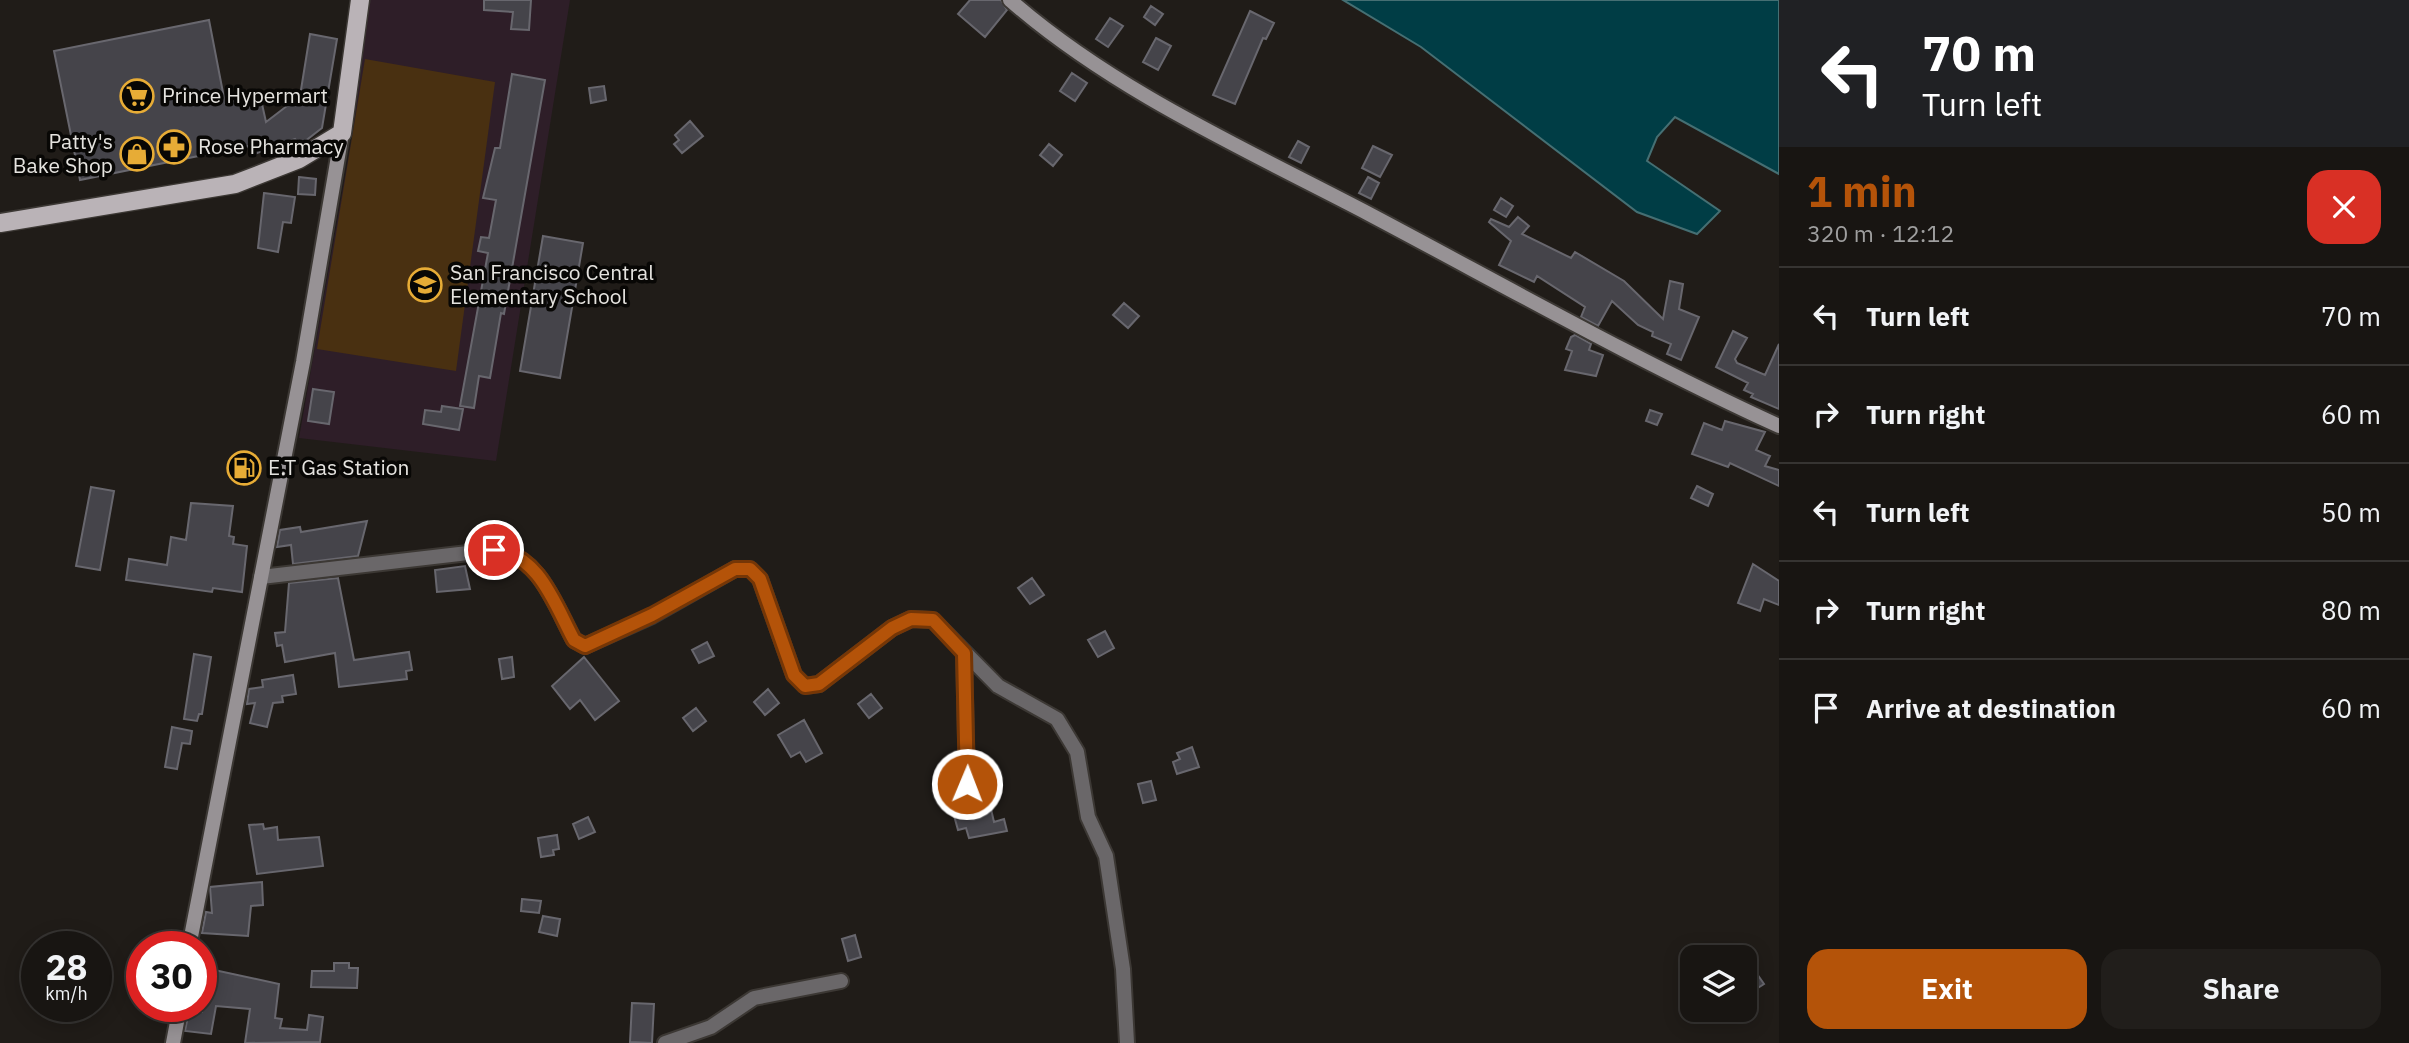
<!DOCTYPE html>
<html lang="en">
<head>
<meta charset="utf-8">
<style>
  :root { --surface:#181512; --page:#211e1b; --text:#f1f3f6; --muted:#9f9f9f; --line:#363432; --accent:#b45309 }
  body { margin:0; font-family:"IBM Plex Sans",sans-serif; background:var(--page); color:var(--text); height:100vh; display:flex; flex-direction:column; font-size:26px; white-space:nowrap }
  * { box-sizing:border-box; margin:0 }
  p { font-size:23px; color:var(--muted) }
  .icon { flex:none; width:38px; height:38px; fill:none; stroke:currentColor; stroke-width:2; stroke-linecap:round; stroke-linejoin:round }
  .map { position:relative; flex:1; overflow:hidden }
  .details { display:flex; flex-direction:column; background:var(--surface); width:630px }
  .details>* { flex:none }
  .guide { background:#202124; color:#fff; overflow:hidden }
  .controls { position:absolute; left:1680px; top:945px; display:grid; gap:14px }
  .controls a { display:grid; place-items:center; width:77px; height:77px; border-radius:14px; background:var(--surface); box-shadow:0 4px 18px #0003,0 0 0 2px var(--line); font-size:35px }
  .speed { position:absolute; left:21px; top:931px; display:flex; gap:14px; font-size:35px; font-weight:700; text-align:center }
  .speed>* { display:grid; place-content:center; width:91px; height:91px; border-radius:50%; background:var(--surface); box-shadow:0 4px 18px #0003,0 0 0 2px var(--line); line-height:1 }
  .speed small { font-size:18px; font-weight:400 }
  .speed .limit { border:10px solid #d22; background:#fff; color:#111 }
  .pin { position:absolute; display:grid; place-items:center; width:60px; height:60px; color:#fff; margin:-30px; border:4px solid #fff; border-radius:50%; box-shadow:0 2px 7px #0007 }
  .me { position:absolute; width:77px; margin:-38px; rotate:1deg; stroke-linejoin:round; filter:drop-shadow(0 0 5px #0008) }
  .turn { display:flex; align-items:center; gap:24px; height:147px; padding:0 28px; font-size:32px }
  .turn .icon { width:91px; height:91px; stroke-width:2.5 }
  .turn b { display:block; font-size:49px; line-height:60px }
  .round { display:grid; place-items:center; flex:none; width:74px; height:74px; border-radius:21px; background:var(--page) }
  .overview { display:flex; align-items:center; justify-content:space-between; height:119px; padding:0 28px }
  h1 { font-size:42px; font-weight:800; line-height:52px; color:var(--accent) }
  .action { display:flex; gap:14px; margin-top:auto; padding:14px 28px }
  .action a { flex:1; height:80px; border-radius:21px; background:var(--accent); color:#fff; font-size:28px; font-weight:800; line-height:80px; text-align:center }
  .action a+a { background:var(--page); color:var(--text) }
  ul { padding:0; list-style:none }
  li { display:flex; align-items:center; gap:21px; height:98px; padding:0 28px; border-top:2px solid var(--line) }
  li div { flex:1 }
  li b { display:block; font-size:26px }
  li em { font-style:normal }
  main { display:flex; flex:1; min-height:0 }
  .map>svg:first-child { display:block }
  .education { fill:#2e1e28 }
  .green { fill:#493011 }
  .water { fill:#003d45; stroke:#456f73; stroke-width:2 }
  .building { fill:#45444a; stroke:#68676e; stroke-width:2 }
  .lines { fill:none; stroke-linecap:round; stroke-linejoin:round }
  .street-casing { stroke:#3c3834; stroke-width:18 }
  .secondary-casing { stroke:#3c3834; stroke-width:18 }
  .primary-casing { stroke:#3c3834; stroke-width:21 }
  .street { stroke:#6a6769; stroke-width:14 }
  .secondary { stroke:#979295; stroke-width:14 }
  .primary { stroke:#bab3b7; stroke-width:18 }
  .route-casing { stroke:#753606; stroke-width:18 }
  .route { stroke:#b45309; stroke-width:12 }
  .labels { text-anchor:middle; stroke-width:7; stroke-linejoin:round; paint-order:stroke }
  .poi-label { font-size:21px; fill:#e5e3df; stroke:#080705; text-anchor:start }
</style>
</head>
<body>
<main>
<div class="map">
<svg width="1779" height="1043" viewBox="0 0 1779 1043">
  <rect width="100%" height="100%" fill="#201c18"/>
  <path class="education" d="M370,0H570L496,461L299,438L353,131Z"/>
  <path class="green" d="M365,59L495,82L456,371L317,349Z"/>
  <path class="water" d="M1343,0H1779V174L1675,117L1657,137L1647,161L1720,211L1697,234L1637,212L1421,47Z"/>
  <path class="building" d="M484,0H531L529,30L511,29L513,12L484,10Z
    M970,0H1001L1007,10L985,37L958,14Z
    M1151,6L1163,14L1155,25L1144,17Z
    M1250,11L1274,23L1266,39L1263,38L1235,104L1213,95Z
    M1110,18L1123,26L1108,47L1096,39Z
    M209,20L225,103L244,99L245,108L262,104L266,122L300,96L310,34L337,39L322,128L300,145L295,139L252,155L248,146L80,180L54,51Z
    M1156,38L1171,46L1158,70L1143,62Z
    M1072,73L1087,83L1075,101L1060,91Z
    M512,74L545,80L504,314L501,313L490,378L479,376L474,408L460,406L488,253L478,251L481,237L489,238L496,200L483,198L495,148H500Z
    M604,86L606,100L591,103L589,88Z
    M690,121L703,136L682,153L674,144L679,140L675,135Z
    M1298,141L1309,147L1301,163L1289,157Z
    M1049,144L1062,155L1053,166L1040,155Z
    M1373,146L1392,155L1380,177L1362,168Z
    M299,177L316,179L315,195L298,194Z
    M1368,177L1379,183L1371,199L1359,193Z
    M264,193L295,197L291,223L283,222L278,252L258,248Z
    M1501,198L1513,206L1506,217L1494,210Z
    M1518,217L1529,226L1522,234L1571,258L1575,252L1624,281L1663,319L1670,281L1683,284L1679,309L1699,317L1681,360L1667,354L1671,344L1652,336L1653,332L1638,325L1612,301L1598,326L1581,317L1585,307L1537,276L1534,282L1499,265L1511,241L1489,222L1491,219L1509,227Z
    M543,236L583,243L560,378L520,371Z
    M1124,303L1139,316L1128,328L1113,315Z
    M1733,331L1747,338L1735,359L1737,363L1765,375L1779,344V409L1751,397L1753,394L1744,390L1748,383L1716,367Z
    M1575,335L1591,344L1589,350L1603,355L1596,376L1565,370L1572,351L1566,349L1571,337Z
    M313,389L334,392L329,424L308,421Z
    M442,406L463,409L459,430L423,424L425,410L441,412Z
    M1650,410L1662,414L1657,425L1646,421Z
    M1725,421L1765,432L1756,450L1770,456L1765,466L1779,470V486L1730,463L1728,467L1692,454L1704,423L1722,430Z
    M1697,486L1713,494L1708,506L1691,498Z
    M91,487L114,491L100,570L76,566Z
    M191,503L233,506L229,536L234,537L233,544L247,546L242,592L213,588L212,592L126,580L129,559L167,565L171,537L186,540Z
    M367,521L358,556L293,564L291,545L277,547L280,530L300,527L301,532Z
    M1753,564L1779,581V605L1764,599L1760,611L1738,603Z
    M465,566L470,589L437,592L435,570Z
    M338,578L354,660L409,652L412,670L406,671L407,679L339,687L335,653L285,662L282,645L277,646L275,633L285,632L289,583Z
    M1032,578L1044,595L1030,604L1018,588Z
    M1105,631L1114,648L1098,657L1088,640Z
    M707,642L714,656L699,663L692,650Z
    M194,654L211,657L202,714H199L197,721L184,719Z
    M512,657L514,677L502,679L499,659Z
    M584,657L619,701L595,720L580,700L570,709L552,686Z
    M293,675L296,694L282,696L283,702L273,703L267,727L250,723L255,703L247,704L249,689L263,687L262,680Z
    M768,689L779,703L765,715L754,702Z
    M871,694L882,708L869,718L858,704Z
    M696,708L706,721L693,731L683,718Z
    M804,720L822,753L806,762L800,752L791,757L778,735Z
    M172,727L192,731L190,744L182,743L177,769L165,767Z
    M1192,747L1199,767L1177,774L1173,762L1180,759L1177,753Z
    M1151,781L1156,800L1143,803L1138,784Z
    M958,787L964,796L987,792L994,822L1004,819L1007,831L969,838L966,828L958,830L947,790Z
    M588,817L595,832L579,839L573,824Z
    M263,824L264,829L277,827L278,840L319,837L323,866L257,874L249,825Z
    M557,835L559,849L553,850L554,855L541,857L538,838Z
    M262,882L263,905L251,906L248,936L202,933L206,912L212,913L210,887Z
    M522,899L541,901L539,913L521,911Z
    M543,916L560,919L557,936L539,932Z
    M855,935L861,957L848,961L842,939Z
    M334,963H349V968H358L357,988L311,987L312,971H334Z
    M205,968L279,984L275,1018L282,1019L280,1028L307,1030L309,1015L323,1017L320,1042L245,1043L250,1009L216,1006L211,1034L185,1031L189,1011L202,1012L206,988L201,987V974Z
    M1755,971L1764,984L1750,993L1745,986V978Z
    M632,1003L654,1004L652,1043L630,1042Z"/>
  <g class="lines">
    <defs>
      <path id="street" d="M261,577L494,550C539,554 555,605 574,640L585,646L652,616L735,569H750L760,579L794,675L805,686L819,684L892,628L911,619L933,620L998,686L1057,719L1077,752L1088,817L1106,856L1123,969L1127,1043
        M964,653L967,784
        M665,1043L711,1027L754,998L841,981"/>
      <path id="secondary" d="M1010,0C1114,91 1247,150 1369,214C1505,286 1639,362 1779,426
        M189,947L303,362L342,133
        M173,1043L180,1006"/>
      <path id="primary" d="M0,223L235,184L299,159L342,133L360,0"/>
    </defs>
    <use href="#street" class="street-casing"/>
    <use href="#secondary" class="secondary-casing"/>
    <use href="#primary" class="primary-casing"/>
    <use href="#street" class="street"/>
    <use href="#secondary" class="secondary"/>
    <use href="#primary" class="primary"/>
  </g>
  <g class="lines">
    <defs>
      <path id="route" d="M494,550C539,554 555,605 574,640L585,646L652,615L735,569H750L760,579L794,675L805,686L819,684L892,628L911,619L933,620L964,653L967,784"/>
    </defs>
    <use href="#route" class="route-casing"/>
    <use href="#route" class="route"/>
  </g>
  <defs>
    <symbol id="supermarket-ring" viewBox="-11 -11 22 22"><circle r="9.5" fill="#080705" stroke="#e7ac36" stroke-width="1.5"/><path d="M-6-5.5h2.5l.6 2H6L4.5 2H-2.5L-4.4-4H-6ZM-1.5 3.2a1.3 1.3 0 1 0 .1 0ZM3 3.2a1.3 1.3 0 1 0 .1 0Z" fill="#e7ac36"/></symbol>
    <symbol id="pharmacy-ring" viewBox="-11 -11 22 22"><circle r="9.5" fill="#080705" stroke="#e7ac36" stroke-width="1.5"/><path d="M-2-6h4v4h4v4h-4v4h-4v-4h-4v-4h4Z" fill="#e7ac36"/></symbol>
    <symbol id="shop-ring" viewBox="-11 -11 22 22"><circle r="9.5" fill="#080705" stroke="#e7ac36" stroke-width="1.5"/><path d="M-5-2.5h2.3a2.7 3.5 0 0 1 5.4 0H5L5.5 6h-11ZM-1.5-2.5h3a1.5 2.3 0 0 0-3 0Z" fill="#e7ac36"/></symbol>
    <symbol id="school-ring" viewBox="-11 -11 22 22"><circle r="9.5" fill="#080705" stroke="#e7ac36" stroke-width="1.5"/><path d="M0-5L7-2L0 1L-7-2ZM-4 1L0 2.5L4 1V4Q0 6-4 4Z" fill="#e7ac36"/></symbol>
    <symbol id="fuel-ring" viewBox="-11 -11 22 22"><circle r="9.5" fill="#080705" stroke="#e7ac36" stroke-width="1.5"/><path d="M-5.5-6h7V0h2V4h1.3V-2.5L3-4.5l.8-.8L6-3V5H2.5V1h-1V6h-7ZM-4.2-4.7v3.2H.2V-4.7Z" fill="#e7ac36"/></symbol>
  </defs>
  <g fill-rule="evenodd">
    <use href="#supermarket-ring" x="118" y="77" width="38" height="38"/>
    <use href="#pharmacy-ring" x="155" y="128" width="38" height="38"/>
    <use href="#shop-ring" x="118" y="135" width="38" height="38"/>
    <use href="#school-ring" x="406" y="266" width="38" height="38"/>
    <use href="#fuel-ring" x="225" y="449" width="38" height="38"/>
  </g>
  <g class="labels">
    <g class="poi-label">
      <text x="162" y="103">Prince Hypermart</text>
      <text x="113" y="149" text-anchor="end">Patty's<tspan x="113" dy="24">Bake Shop</tspan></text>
      <text x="198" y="154">Rose Pharmacy</text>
      <text x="450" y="280">San Francisco Central<tspan x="450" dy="24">Elementary School</tspan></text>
      <text x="268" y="475">E.T Gas Station</text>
    </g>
  </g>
</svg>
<div class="controls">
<a><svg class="icon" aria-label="layers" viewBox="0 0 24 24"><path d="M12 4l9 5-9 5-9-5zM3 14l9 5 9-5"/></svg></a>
</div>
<div class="speed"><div>28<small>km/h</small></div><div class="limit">30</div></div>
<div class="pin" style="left:494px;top:550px;background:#d93025"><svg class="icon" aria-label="arrive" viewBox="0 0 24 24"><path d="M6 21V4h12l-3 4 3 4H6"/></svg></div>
<svg class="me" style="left:967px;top:784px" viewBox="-20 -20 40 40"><circle r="17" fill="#b45309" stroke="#fff" stroke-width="3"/><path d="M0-11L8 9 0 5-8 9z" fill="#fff"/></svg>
</div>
<section class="details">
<div class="guide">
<div class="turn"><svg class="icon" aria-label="left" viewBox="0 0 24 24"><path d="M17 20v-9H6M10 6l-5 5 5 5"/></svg><div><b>70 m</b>Turn left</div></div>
</div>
<div class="overview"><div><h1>1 min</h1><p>320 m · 12:12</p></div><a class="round" style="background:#d93025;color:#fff"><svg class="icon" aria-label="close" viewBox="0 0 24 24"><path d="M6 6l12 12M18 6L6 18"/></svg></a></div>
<ul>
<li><svg class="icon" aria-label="left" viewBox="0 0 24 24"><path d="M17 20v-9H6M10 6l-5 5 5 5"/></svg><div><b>Turn left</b></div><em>70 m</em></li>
<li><svg class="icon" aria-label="right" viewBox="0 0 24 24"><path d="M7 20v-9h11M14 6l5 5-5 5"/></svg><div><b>Turn right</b></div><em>60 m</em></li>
<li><svg class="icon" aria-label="left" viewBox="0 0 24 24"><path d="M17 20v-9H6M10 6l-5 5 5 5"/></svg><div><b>Turn left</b></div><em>50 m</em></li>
<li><svg class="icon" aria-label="right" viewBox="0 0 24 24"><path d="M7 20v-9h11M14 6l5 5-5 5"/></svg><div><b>Turn right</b></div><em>80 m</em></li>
<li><svg class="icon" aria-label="arrive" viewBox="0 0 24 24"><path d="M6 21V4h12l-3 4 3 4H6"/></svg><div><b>Arrive at destination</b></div><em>60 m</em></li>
</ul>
<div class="action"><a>Exit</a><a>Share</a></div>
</section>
</main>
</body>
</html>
